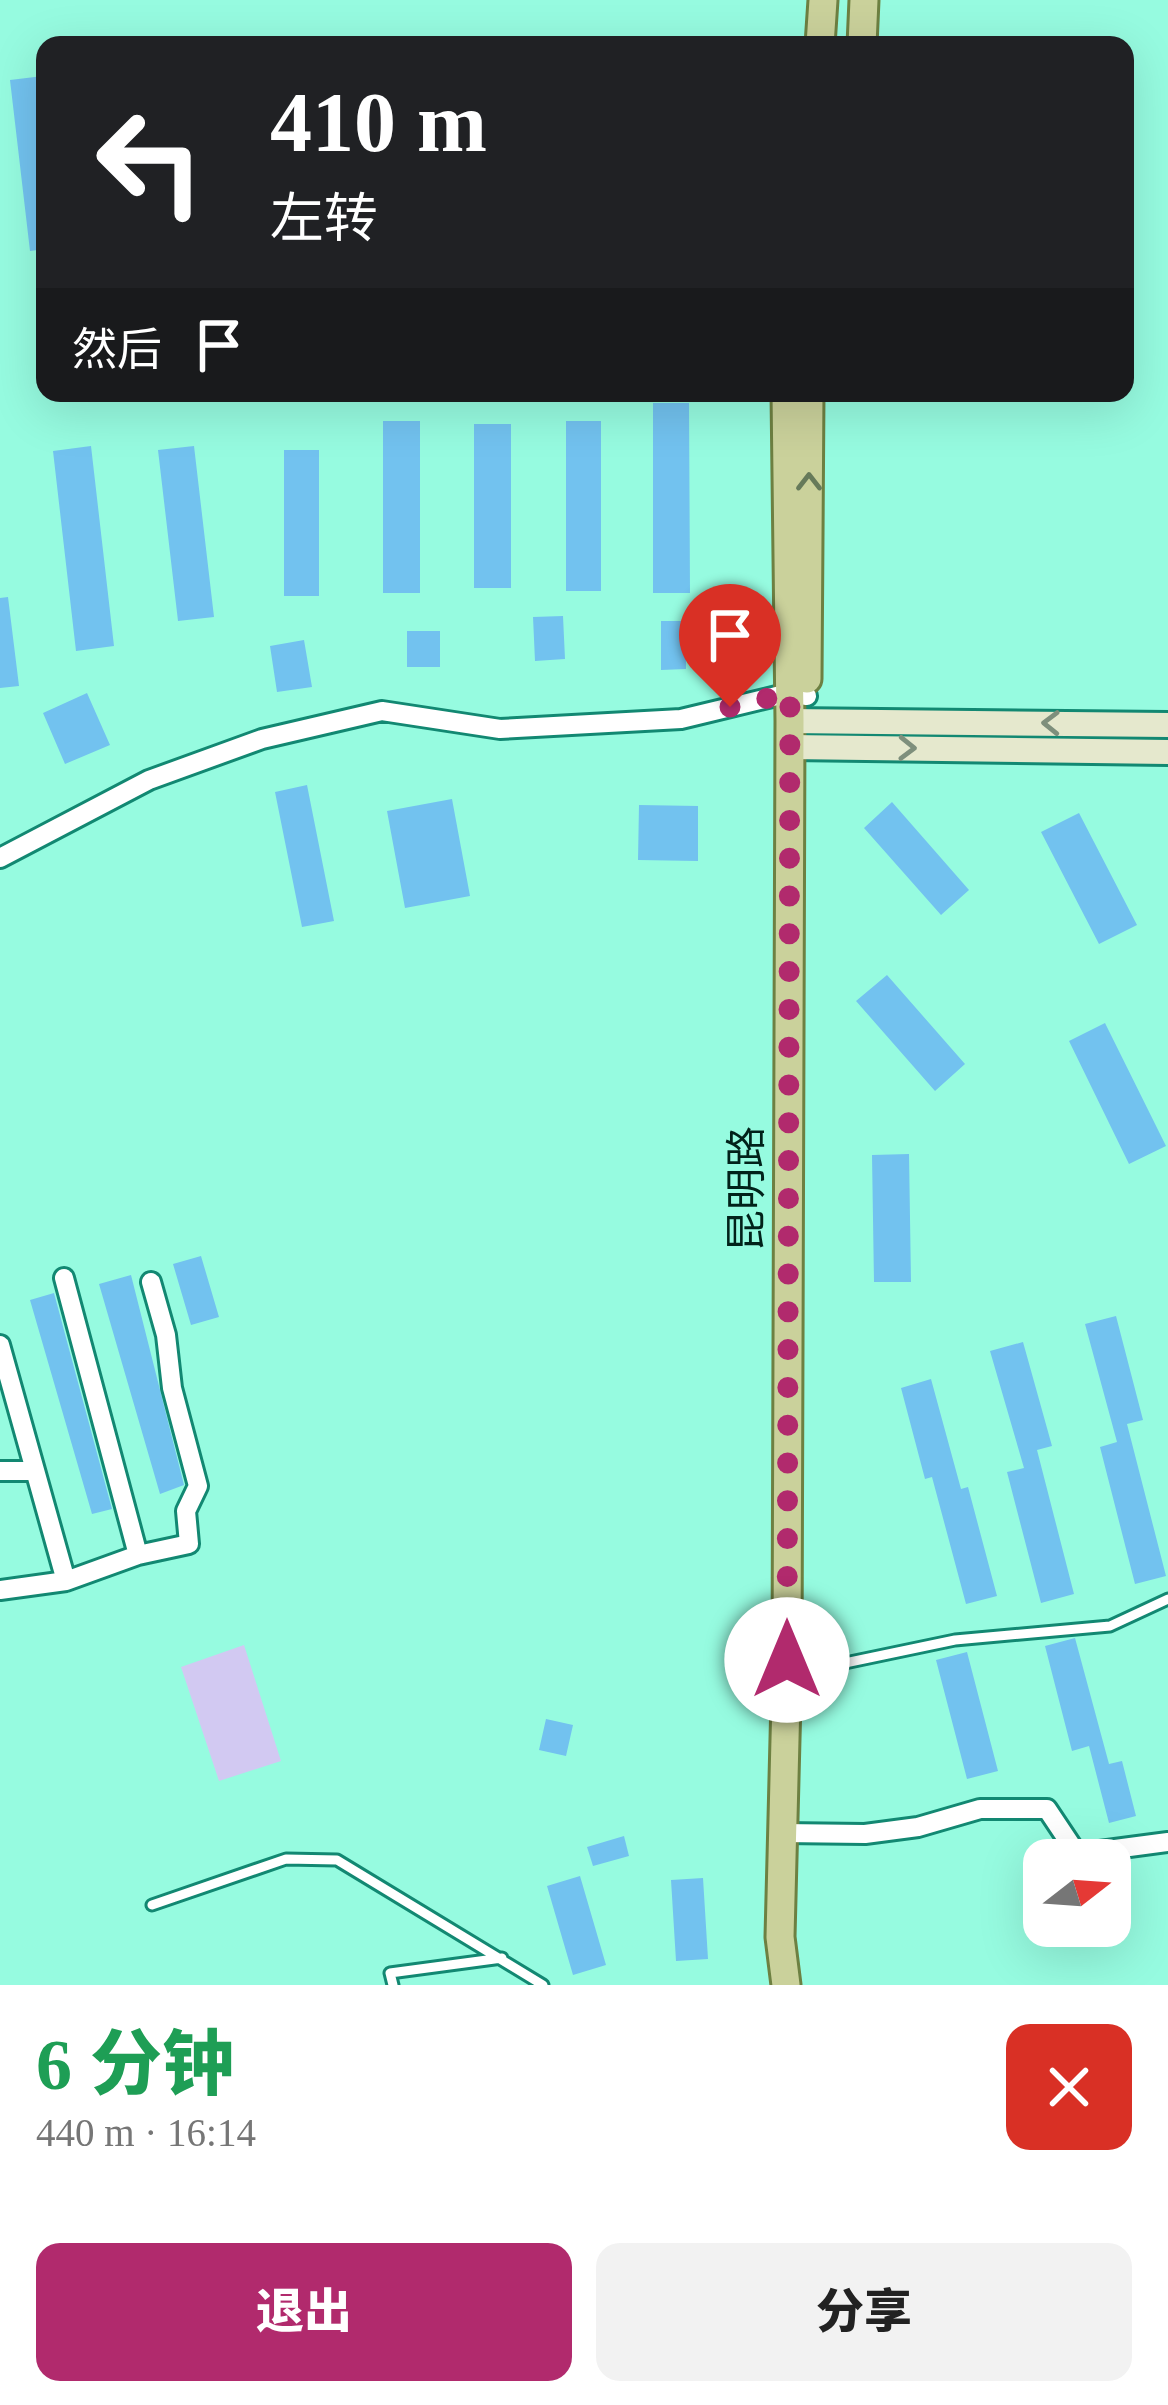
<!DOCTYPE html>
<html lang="zh">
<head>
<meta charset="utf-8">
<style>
  :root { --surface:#fff; --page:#f2f2f2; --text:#222; --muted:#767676; --accent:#b12a6d }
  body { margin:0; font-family:"Times New Roman","Noto Sans SC",serif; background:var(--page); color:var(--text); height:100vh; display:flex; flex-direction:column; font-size:45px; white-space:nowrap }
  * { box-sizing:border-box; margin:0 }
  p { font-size:39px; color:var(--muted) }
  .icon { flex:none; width:66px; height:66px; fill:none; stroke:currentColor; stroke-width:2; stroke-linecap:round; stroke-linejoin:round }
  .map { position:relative; height:1985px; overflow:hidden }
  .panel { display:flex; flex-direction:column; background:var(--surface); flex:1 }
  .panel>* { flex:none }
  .top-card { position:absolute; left:36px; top:36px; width:1098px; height:366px; border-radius:24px; box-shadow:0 12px 48px #0002; background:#202124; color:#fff; overflow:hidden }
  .needle { width:78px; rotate:73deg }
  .buttons { position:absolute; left:1023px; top:1839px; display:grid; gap:24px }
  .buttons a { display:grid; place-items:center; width:108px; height:108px; border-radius:24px; background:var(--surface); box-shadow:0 12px 48px #0002; font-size:60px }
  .pin { position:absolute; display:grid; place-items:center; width:102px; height:102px; color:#fff; margin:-123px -51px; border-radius:50% 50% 50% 0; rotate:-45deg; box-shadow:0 0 12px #0007 }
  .pin .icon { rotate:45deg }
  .me { position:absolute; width:132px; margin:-66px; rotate:0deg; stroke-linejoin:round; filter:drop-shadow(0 0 9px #0008) }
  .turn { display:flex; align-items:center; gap:42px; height:252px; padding:0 36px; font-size:54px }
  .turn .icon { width:156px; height:156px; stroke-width:2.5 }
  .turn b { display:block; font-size:84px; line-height:102px }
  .then { display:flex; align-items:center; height:114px; padding:0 36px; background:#0003; gap:24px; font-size:45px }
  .round { display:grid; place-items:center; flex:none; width:126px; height:126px; border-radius:24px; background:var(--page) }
  .overview { display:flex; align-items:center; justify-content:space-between; height:204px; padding:0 36px }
  h1 { font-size:72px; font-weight:800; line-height:90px; color:#1e9e55 }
  .primary-button { display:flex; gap:24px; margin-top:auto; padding:24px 36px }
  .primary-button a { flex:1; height:138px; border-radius:24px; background:var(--accent); color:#fff; font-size:48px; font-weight:800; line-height:138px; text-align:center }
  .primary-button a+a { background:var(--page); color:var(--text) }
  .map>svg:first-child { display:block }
  .pitch { fill:#d2c9f2 }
  .building { fill:#72c2ef }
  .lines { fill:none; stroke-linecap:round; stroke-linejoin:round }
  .lane-casing { stroke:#128872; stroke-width:15 }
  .street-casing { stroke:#128872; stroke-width:24 }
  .secondary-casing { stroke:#128872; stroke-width:30 }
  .primary-casing { stroke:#6d8042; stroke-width:33 }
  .lane { stroke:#fff; stroke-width:9 }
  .street { stroke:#fff; stroke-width:18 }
  .secondary { stroke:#e5e8cd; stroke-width:24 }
  .primary { stroke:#cad19b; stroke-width:27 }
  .oneway { stroke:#667a5a }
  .oneway2 { stroke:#7e8f7c }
  .route { stroke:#b12a6d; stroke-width:21; stroke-dasharray:0 37.8 }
  .labels { text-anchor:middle; stroke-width:10; stroke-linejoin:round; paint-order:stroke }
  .street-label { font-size:42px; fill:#01221a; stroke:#96fbe0 }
</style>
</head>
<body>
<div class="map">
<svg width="1168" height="1985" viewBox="0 0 1168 1985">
  <rect width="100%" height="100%" fill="#96fbe0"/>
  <path class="pitch" d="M244,1645L281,1761L219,1781L181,1667Z"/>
  <path class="building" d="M43,76L45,249L30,251L10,80Z
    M653,403H689L690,593H653Z
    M383,421H420V593H383Z
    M566,421H601V591H566Z
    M474,424H511V588H474Z
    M91,446L114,646L76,651L53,451Z
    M194,446L214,617L178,621L158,450Z
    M284,450H319V596H284Z
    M8,597L19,686L0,688V598Z
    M563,616L565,659L535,661L533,617Z
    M661,621H686V669L661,670Z
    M407,631H440V667H407Z
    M304,640L312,687L277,692L270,646Z
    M87,693L110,745L65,764L43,713Z
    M307,785L334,921L302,927L275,792Z
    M452,799L470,896L405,908L387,811Z
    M892,802L969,890L941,915L864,828Z
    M639,805L698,806V861L638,860Z
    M1079,813L1137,925L1099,944L1041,832Z
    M887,975L965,1064L935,1091L856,1001Z
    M1105,1023L1166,1146L1129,1164L1069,1041Z
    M909,1154L911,1282H874L872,1155Z
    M201,1256L219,1317L191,1325L173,1264Z
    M131,1275L184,1485L160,1494L99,1284Z
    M54,1293L112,1509L92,1514L30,1300Z
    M1116,1316L1143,1420L1127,1424L1166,1576L1135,1584L1100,1447L1117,1442L1085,1324Z
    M1023,1342L1052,1446L1037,1450L1074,1594L1041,1603L1007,1472L1024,1468L990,1351Z
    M931,1379L961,1489L968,1487L997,1596L966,1604L932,1477L925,1479L901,1388Z
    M1075,1638L1109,1764L1122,1761L1136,1816L1109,1823L1089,1746L1072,1751L1045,1646Z
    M967,1652L998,1771L967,1779L936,1660Z
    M546,1719L573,1725L566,1756L539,1750Z
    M624,1836L629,1856L593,1866L587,1847Z
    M580,1876L606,1965L573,1975L547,1886Z
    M703,1878L708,1959L676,1961L671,1880Z"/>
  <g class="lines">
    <defs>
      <path id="lane" d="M793,1660L845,1663L955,1640L1110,1626L1168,1599
        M152,1905L286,1859L337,1860L543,1985
        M393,1985L390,1973L502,1958"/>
      <path id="street" d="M0,858L149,780L262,739L382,711L500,729L681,719L789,693L807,696
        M64,1278L138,1555
        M0,1345L66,1581
        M0,1471H35
        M0,1590L66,1581L138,1555L189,1544L186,1511L198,1486L172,1388L166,1335L151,1282
        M782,1833L865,1834L918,1827L980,1809H1047L1077,1854L1168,1842"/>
      <path id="secondary" d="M790,721L1168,725
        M790,747L1168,752"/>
      <path id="primary" d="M820,45L823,0
        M862,45L864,0
        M807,679L809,393
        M786,1985L780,1937L787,1660L790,721L786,393"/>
    </defs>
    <use href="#lane" class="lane-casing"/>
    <use href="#street" class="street-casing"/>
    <use href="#secondary" class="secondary-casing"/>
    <use href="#primary" class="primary-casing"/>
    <use href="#lane" class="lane"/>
    <use href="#street" class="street"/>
    <use href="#secondary" class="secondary"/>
    <use href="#primary" class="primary"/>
  </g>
  <defs><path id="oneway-chevron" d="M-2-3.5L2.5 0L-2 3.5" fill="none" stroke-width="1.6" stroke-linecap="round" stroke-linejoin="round" transform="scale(3)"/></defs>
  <use class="oneway" href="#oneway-chevron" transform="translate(809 482) rotate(-90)"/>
  <g class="oneway2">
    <use href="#oneway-chevron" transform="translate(1051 723) rotate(-179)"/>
    <use href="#oneway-chevron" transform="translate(907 748) rotate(1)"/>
  </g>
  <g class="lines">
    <path class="route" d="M730,707L790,693L787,1660"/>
  </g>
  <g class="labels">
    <g class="street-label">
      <text transform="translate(746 1189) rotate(-90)" y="15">昆明路</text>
    </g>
  </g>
</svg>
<div class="buttons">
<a><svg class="needle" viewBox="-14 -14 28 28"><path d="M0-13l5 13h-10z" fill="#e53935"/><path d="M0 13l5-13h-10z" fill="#767676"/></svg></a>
</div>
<div class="pin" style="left:730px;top:707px;background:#d93025"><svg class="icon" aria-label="arrive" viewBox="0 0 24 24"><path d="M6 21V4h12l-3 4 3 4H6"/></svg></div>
<svg class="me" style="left:787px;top:1660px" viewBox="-20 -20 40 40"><circle r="19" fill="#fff"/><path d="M0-13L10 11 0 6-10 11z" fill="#b12a6d"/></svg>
<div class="top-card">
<div class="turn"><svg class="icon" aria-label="left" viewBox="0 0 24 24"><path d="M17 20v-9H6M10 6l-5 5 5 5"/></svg><div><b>410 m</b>左转</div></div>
<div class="then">然后<svg class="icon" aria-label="arrive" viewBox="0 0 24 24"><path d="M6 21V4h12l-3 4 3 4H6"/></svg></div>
</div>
</div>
<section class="panel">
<div class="overview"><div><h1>6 分钟</h1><p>440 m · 16:14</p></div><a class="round" style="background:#d93025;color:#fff"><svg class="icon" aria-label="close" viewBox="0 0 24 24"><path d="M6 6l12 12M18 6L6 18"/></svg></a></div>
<div class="primary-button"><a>退出</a><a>分享</a></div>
</section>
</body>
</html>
